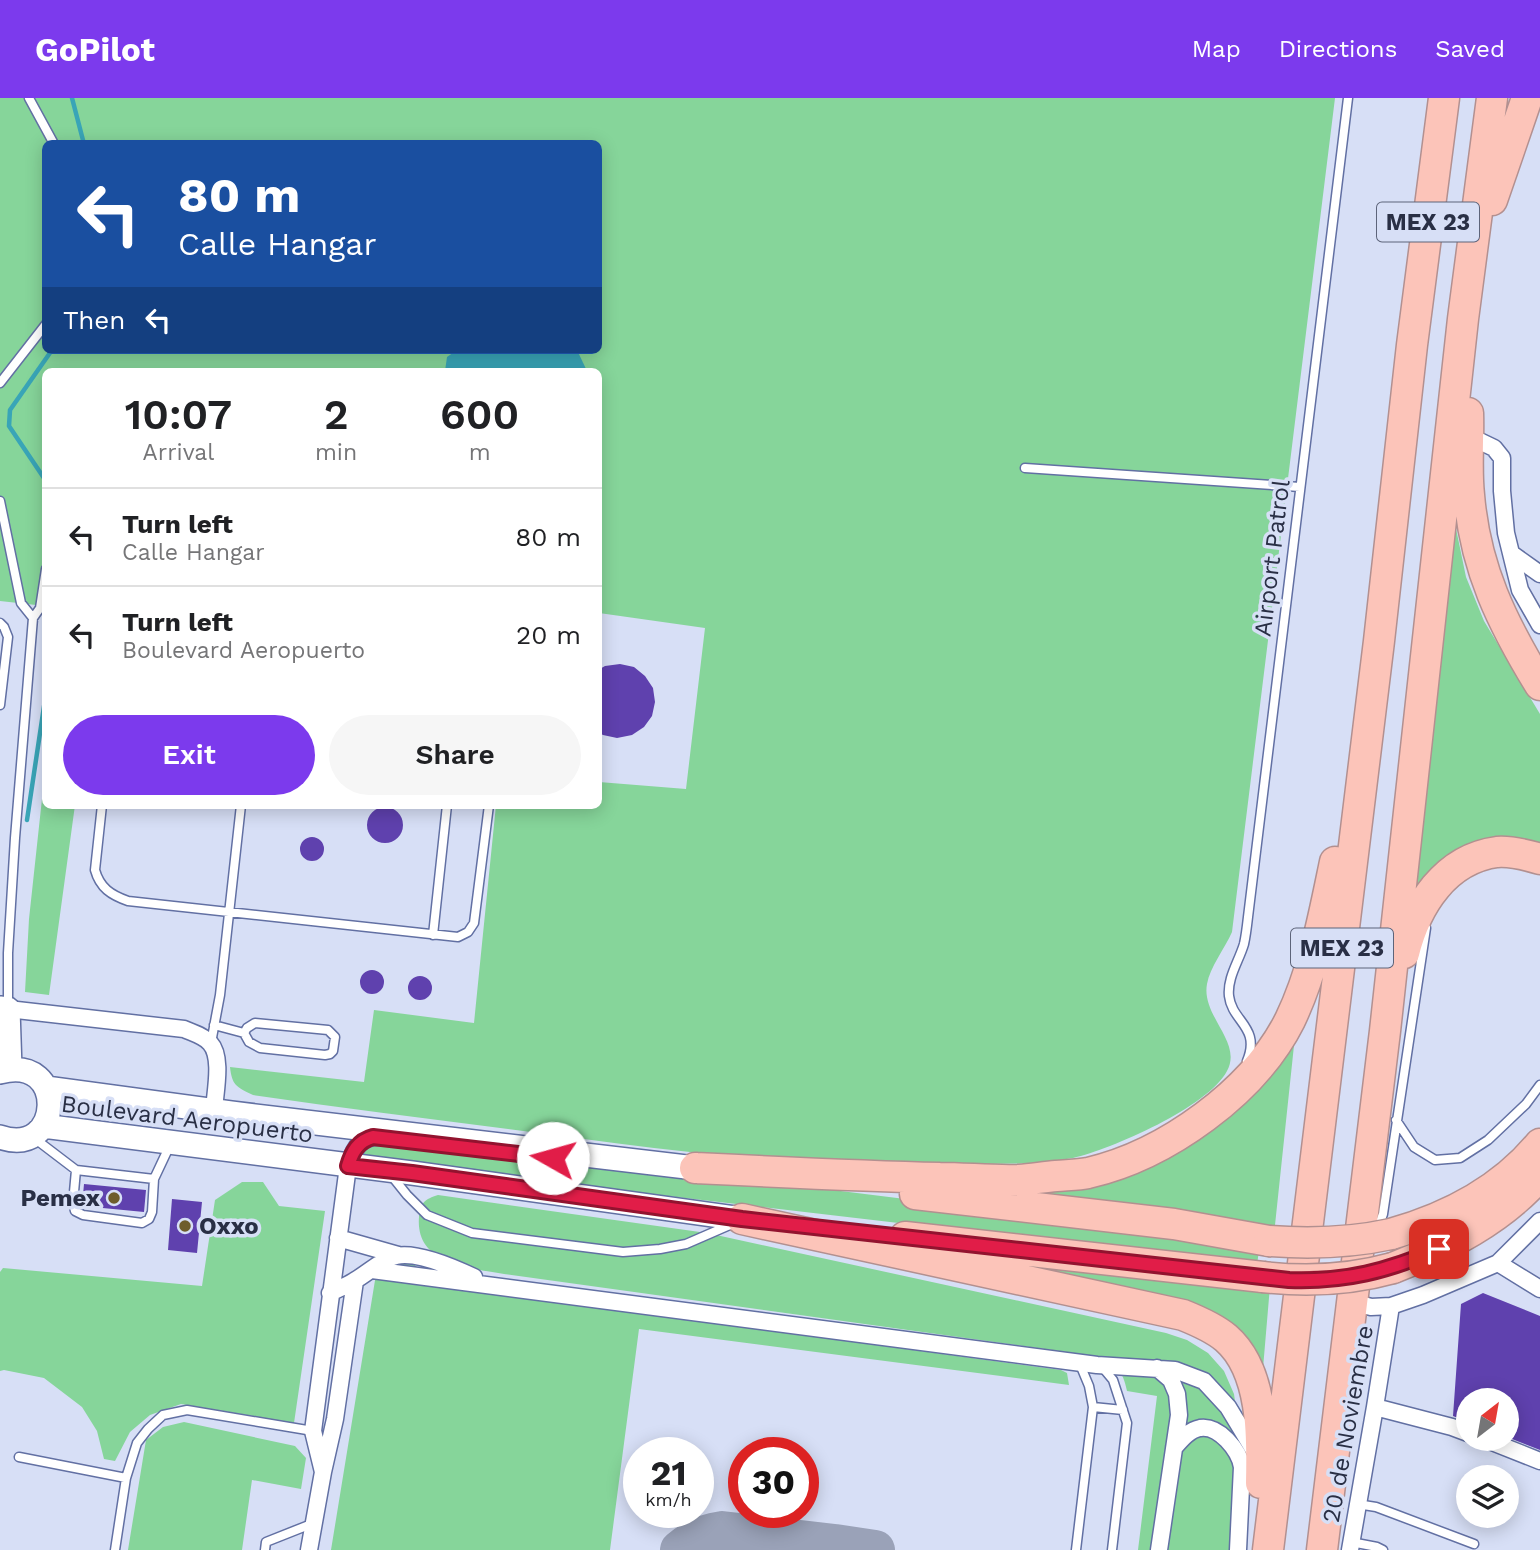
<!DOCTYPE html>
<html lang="en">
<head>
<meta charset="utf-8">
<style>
  :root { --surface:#fff; --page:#f6f6f6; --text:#202124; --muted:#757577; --line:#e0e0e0; --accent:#7c3aed }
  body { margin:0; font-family:"Work Sans",sans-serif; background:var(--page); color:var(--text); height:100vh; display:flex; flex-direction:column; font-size:26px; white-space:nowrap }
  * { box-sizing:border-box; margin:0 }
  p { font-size:23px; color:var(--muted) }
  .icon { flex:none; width:38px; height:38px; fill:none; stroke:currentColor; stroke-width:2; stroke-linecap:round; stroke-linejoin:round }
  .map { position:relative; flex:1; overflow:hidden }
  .drawer { position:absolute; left:42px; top:270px; width:560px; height:441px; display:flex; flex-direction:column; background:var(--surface); border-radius:10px; box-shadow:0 4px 18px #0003 }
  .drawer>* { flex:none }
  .top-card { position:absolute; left:42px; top:42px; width:560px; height:214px; border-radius:10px; box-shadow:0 4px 18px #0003; background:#1a4fa0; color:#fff; overflow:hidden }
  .needle { width:46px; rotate:31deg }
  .fabs { position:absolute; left:1456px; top:1290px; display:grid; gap:14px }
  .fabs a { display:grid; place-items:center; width:63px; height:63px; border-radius:50%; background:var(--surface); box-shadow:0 4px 18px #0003; font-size:35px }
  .speed { position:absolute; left:623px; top:1339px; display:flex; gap:14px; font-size:35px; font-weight:700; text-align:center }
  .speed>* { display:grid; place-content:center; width:91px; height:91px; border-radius:50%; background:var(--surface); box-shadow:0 4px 18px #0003; line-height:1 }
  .speed small { font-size:18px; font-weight:400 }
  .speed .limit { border:10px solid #d22; background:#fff; color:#111 }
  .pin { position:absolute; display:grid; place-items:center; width:60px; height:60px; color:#fff; margin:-30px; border-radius:14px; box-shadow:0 4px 10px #0006 }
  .me { position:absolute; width:77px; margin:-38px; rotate:277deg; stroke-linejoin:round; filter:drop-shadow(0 0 5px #0008) }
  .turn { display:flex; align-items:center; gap:24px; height:147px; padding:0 21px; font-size:32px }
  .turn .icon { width:91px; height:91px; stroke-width:2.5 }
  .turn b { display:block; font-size:49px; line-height:60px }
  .then { display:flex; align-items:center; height:66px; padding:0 21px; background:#0003; gap:14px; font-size:26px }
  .eta { display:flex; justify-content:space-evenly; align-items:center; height:119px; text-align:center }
  .eta b { font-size:42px; font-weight:600; line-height:49px }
  .button { display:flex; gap:14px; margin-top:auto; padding:14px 21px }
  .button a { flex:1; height:80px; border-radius:42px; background:var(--accent); color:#fff; font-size:28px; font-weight:600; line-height:80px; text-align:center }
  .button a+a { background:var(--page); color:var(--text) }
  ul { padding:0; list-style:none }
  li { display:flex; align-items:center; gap:21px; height:98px; padding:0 21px; border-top:2px solid var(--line) }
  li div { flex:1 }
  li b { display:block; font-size:26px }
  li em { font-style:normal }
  header { display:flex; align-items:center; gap:42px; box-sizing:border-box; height:98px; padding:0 35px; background:var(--accent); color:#fff }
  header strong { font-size:33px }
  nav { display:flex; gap:38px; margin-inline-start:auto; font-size:24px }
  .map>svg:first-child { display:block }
  .green { fill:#86d59a; fill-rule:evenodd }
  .water { fill:#39a5b7 }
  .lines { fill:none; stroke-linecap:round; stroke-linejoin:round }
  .stream { stroke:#39a5b7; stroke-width:4.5 }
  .taxiway { stroke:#9aa2b8; stroke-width:40 }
  .building { fill:#5f41ae }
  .lane-casing { stroke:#6270a3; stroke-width:11 }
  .street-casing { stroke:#6270a3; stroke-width:19 }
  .secondary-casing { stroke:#6270a3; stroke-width:26 }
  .highway-casing { stroke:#b29090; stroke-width:33 }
  .lane { stroke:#fff; stroke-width:8 }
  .street { stroke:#fff; stroke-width:16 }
  .secondary { stroke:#fff; stroke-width:23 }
  .highway { stroke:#fcc4b9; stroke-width:30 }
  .highway-bridge-casing { stroke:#b29090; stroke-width:33; stroke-linecap:butt }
  .highway-bridge { stroke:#fcc4b9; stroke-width:30 }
  .route-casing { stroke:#92132f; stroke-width:18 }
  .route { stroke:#e11d48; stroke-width:12 }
  .poi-dot { fill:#6e5d2b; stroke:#d7dff6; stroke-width:2.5 }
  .labels { text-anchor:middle; stroke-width:7; stroke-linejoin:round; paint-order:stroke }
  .shield { fill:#d7dff6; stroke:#5d647a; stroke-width:2 }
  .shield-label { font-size:23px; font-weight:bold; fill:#292f45 }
  .street-label { font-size:24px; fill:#292f45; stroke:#d7dff6 }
  .poi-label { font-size:24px; font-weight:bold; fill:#292f45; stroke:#d7dff6; text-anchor:end }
</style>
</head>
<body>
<header>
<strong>GoPilot</strong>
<nav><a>Map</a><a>Directions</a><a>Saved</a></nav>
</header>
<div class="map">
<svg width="1540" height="1452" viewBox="0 0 1540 1452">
  <rect width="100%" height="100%" fill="#d7dff6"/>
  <path class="green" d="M0,0H1335L1232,834C1225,850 1210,869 1207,886C1201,918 1243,944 1227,973C1208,1009 1112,1051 1073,1060C1042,1066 1011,1066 980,1066C940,1066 899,1064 858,1062C802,1060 746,1060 690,1054C642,1049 594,1042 546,1036C448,1023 350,1011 253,997C236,989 232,987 230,969L364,984L374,912L474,925L496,707H598L599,684L686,691L705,530L599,515L598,273H46L45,508L0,503ZM46,46H598V252H46Z
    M1454,421L1466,479L1484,523L1540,616V753L1411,797Z
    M45,673L46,707H75L49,897L25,894L29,821Z
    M1295,938L1275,1127H1262L968,1090L1087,1085Z
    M378,1045L585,1070L606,1064L1260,1145L1257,1167L362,1062C364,1052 367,1048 378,1045Z
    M242,1084H263L279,1108L325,1113L294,1325L181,1306L150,1317L130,1334L115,1363L104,1361L97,1333L82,1309L44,1280L4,1272L0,1273V1174L3,1170L202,1188L215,1102Z
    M438,1097L707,1135L1166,1235L1187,1242L1208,1255L1224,1273L1234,1296L1249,1403L1247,1452H1138L1157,1298L1127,1293C1123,1272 1115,1264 1095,1258L504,1176C470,1170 415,1167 419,1119C420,1105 425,1101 438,1097Z
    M880,1140L1270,1188L1262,1282L1235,1237Z
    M411,1163L427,1180L448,1189L1061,1272L1067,1275L1069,1287L639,1231L610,1452H331L378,1164Z
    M184,1324L295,1348L306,1360L301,1391L252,1382L242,1452H128L146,1342L163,1329Z"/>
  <path class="water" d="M457,252H577L587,273H445L447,259Z"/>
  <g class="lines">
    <path class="stream" d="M72,0L84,46
      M46,383L9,328L10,312L52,252
      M27,722L46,595"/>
    <path class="taxiway" d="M680,1452C693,1441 705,1435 722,1433L835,1446L875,1452"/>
  </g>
  <path class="building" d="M620,566L634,569L645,578L653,590L655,604L652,618L644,629L632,637L617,640L603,637L598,634V572L605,568Z
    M367 727a18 18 0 1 1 36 0a18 18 0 1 1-36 0Z
    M300 751a12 12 0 1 1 24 0a12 12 0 1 1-24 0Z
    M360 884a12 12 0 1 1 24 0a12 12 0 1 1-24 0Z
    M408 890a12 12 0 1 1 24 0a12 12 0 1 1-24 0Z
    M84,1086L146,1092L144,1114L82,1108Z
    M172,1101L202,1104L197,1155L168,1152Z
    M1483,1195L1540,1218V1352L1507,1339V1302H1468V1324L1453,1318L1461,1206Z"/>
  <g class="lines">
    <defs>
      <path id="lane" d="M29,0L54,46
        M0,285L46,226
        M1025,370L1300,389
        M0,403L21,505L33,520
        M0,525L4,529L8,539L0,607
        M102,707L95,772C100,790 111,797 128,803L458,839L468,834L474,825L489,707
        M433,837L447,707
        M8,908V855L15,740L33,520L40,510L46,471
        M255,925L328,932L335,939L333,953L330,956L325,957L260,950L249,944L244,935L247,930Z
        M214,927L244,935
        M211,945L220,897L241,707
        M1247,963C1261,929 1232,924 1229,898C1227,880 1239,863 1244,846C1246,837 1247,828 1248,819L1348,0
        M1396,1022L1414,1049L1435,1062L1460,1060L1488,1042L1526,1006L1540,987
        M34,1040L76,1072L73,1105L75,1113L83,1117L142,1125L149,1121L152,1114L154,1081L170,1047
        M76,1072L154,1081
        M391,1077L407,1097L427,1117L472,1135L623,1154L660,1151L686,1146L732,1126
        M1377,1132L1383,1116L1426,830
        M1079,1264L1089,1288L1093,1309
        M1103,1270L1113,1282L1127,1325L1112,1452
        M19,1359L126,1380L115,1452
        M126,1380L137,1345L148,1331L163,1317L187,1312L313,1333
        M1357,1406L1376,1409L1474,1446
        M1351,1444L1377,1449L1383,1452
        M265,1452L266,1444L314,1425
        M1076,1452L1093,1309L1123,1312"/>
      <path id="street" d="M1469,338L1494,350L1502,360V393L1506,435L1520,492L1540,527
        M1512,456L1540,476
        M8,911L184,931C193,935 204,938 210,945C223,959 215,994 214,1012
        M338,1140L398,1157
        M1498,1165L1540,1191
        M372,1172L1097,1267L1175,1272L1204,1283L1228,1309L1257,1357
        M330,1195C338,1191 346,1188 354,1183C368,1175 381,1162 396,1158C417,1153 455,1170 474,1179
        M1352,1204L1371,1209L1391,1208L1423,1197L1498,1165L1540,1123
        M1157,1270L1171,1282L1177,1296L1179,1317L1159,1452
        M1375,1309L1452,1329L1468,1335
        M1482,1340L1540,1363
        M1174,1350C1181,1342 1189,1332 1200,1330C1219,1327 1239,1352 1242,1369L1238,1452
        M323,1374L313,1333L348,1068C355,1048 361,1037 384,1039
        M309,1452L323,1374L335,1321L355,1183
        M1350,1452L1375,1309L1391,1208"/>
      <path id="secondary" d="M0,910L8,911L10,971
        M0,974C68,955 63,1061 0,1039
        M46,990L231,1015L695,1070
        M43,1028L412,1075L742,1121"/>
      <path id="highway" d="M1492,102L1527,0
        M1468,315C1469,342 1466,370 1469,397C1475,470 1502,525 1540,587
        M1404,855C1416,807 1445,761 1497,754C1511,753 1527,757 1540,761
        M695,1070C777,1074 858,1078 940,1080C966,1080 993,1083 1019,1082C1032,1081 1044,1079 1056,1078C1067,1077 1078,1077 1088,1075C1166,1057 1254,994 1290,922C1314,872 1324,817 1335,764
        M915,1096L1174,1126L1269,1143
        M742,1121L1183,1217C1198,1223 1214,1230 1226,1240C1264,1273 1262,1340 1261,1385
        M1391,1136C1448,1120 1502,1092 1540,1046
        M905,1139L1263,1179
        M1393,1170C1447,1149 1501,1122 1540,1077
        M1268,1452L1379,543L1412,247L1444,0
        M1322,1452L1385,933L1463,221L1492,0"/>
    </defs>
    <use href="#lane" class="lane-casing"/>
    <use href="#street" class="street-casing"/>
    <use href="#secondary" class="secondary-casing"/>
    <use href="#highway" class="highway-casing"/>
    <use href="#lane" class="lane"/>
    <use href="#street" class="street"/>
    <use href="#secondary" class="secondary"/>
    <use href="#highway" class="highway"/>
    <defs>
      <path id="highway-bridge" d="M1269,1143C1310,1146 1350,1145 1391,1136
        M1263,1179C1307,1184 1350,1182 1393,1170"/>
    </defs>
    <use href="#highway-bridge" class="highway-bridge-casing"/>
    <use href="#highway-bridge" class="highway-bridge"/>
  </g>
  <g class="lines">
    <defs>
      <path id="route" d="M553,1060L373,1039C358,1043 352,1054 348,1068L412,1075L742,1121L1289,1182C1346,1184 1387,1173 1439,1151"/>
    </defs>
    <use href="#route" class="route-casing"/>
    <use href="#route" class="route"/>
  </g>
  <g class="poi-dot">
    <circle cx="114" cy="1100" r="7"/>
    <circle cx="185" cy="1128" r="7"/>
  </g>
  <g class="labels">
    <g class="shield">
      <rect x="1377" y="104.5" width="102" height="39" rx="5"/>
      <rect x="1291" y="830.5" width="102" height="39" rx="5"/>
    </g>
    <g class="shield-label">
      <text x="1428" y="132">MEX 23</text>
      <text x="1342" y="858">MEX 23</text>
    </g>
    <g class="street-label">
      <text transform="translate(1272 460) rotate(-83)" y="8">Airport Patrol</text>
      <text transform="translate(187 1021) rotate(7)" y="8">Boulevard Aeropuerto</text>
      <text transform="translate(1348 1326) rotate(-80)" y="8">20 de Noviembre</text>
    </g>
    <g class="poi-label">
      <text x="100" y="1108">Pemex</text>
      <text x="199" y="1136" text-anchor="start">Oxxo</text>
    </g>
  </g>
</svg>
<div class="fabs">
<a><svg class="needle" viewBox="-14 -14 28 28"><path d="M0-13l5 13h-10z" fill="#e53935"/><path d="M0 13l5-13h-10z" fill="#757577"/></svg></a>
<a><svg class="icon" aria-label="layers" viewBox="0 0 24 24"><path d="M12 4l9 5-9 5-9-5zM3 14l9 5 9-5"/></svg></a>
</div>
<div class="speed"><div>21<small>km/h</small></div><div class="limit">30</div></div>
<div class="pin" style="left:1439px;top:1151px;background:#d93025"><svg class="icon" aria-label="arrive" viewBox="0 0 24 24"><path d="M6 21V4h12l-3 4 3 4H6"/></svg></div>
<svg class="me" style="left:553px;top:1060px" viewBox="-20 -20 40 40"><circle r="19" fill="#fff"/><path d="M0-13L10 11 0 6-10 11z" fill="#e11d48"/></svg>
<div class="top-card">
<div class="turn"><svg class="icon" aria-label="left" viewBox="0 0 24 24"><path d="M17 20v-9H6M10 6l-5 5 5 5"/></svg><div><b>80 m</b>Calle Hangar</div></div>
<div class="then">Then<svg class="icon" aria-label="left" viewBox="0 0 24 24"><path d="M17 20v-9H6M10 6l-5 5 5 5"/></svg></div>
</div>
<section class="drawer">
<div class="eta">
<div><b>10:07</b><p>Arrival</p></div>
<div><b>2</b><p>min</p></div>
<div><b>600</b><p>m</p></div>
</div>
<ul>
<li><svg class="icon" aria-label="left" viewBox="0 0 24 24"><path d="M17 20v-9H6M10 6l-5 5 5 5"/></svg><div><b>Turn left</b><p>Calle Hangar</p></div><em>80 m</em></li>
<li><svg class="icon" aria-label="left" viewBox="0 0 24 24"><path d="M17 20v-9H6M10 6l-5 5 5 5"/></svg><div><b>Turn left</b><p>Boulevard Aeropuerto</p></div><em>20 m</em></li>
</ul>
<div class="button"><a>Exit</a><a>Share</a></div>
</section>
</div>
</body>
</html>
